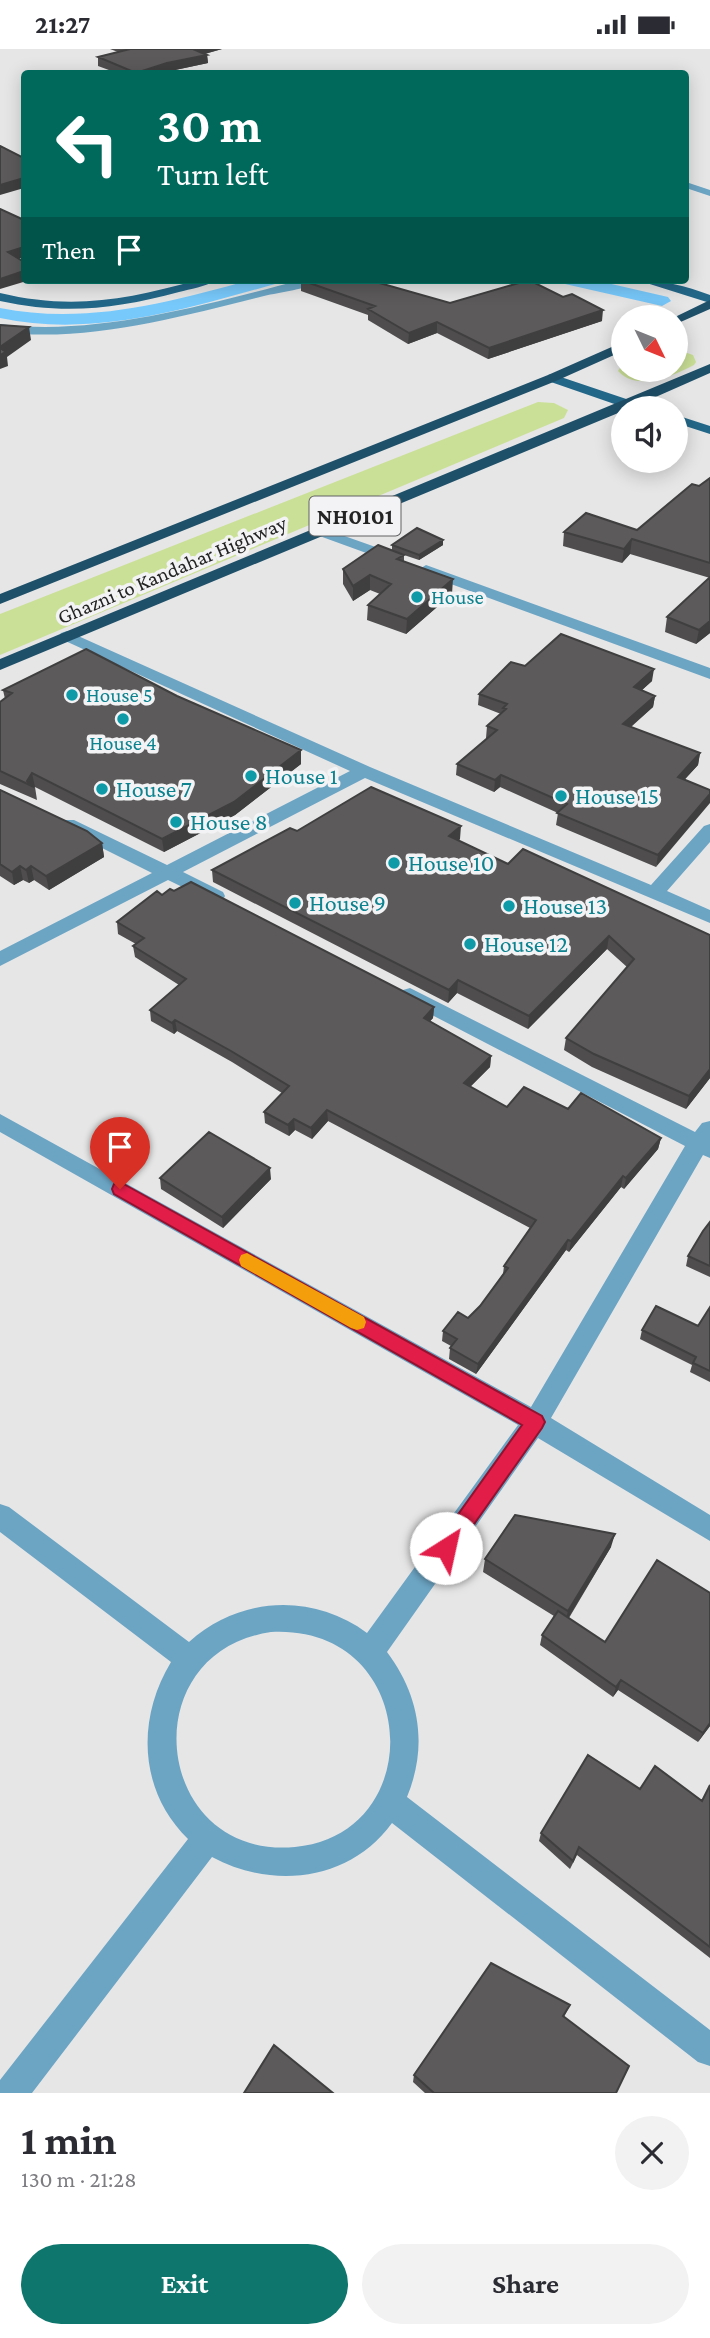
<!DOCTYPE html>
<html lang="en">
<head>
<meta charset="utf-8">
<style>
  :root { --surface:#fff; --page:#f2f2f3; --text:#2b2b33; --muted:#7c7c81; --accent:#0f766e }
  body { margin:0; font-family:"Crimson Pro",serif; background:var(--page); color:var(--text); height:100vh; display:flex; flex-direction:column; font-size:26px; white-space:nowrap }
  * { box-sizing:border-box; margin:0 }
  p { font-size:23px; color:var(--muted) }
  .icon { flex:none; width:38px; height:38px; fill:none; stroke:currentColor; stroke-width:2; stroke-linecap:round; stroke-linejoin:round }
  .map { position:relative; height:2044px; overflow:hidden }
  .side { display:flex; flex-direction:column; background:var(--surface); flex:1 }
  .side>* { flex:none }
  .hud { position:absolute; left:21px; top:21px; width:668px; height:214px; border-radius:7px; box-shadow:0 4px 18px #0003; background:#00695c; color:#fff; overflow:hidden }
  .needle { width:46px; rotate:133deg }
  .buttons { position:absolute; left:611px; top:256px; display:grid; gap:14px }
  .buttons a { display:grid; place-items:center; width:77px; height:77px; border-radius:50%; background:var(--surface); box-shadow:0 4px 18px #0003; font-size:35px }
  .pin { position:absolute; display:grid; place-items:center; width:60px; height:60px; color:#fff; margin:-72px -30px; border-radius:50% 50% 50% 0; rotate:-45deg; box-shadow:0 0 7px #0007 }
  .pin .icon { rotate:45deg }
  .me { position:absolute; width:77px; margin:-38px; rotate:35deg; stroke-linejoin:round; filter:drop-shadow(0 0 5px #0008) }
  .turn { display:flex; align-items:center; gap:24px; height:147px; padding:0 21px; font-size:32px }
  .turn .icon { width:91px; height:91px; stroke-width:2.5 }
  .turn b { display:block; font-size:49px; line-height:60px }
  .then { display:flex; align-items:center; height:66px; padding:0 21px; background:#0003; gap:14px; font-size:26px }
  .round { display:grid; place-items:center; flex:none; width:74px; height:74px; border-radius:37px; background:var(--page) }
  .overview { display:flex; align-items:center; justify-content:space-between; height:119px; padding:0 21px }
  h1 { font-size:42px; font-weight:700; line-height:52px }
  .action { display:flex; gap:14px; margin-top:auto; padding:14px 21px }
  .action a { flex:1; height:80px; border-radius:42px; background:var(--accent); color:#fff; font-size:28px; font-weight:700; line-height:80px; text-align:center }
  .action a+a { background:var(--page); color:var(--text) }
  .status { display:flex; justify-content:space-between; align-items:center; height:49px; padding:0 35px; background:var(--surface); direction:ltr }
  .status svg { height:19px; fill:currentColor }
  .map>svg:first-child { display:block }
  .green { fill:#cbe097 }
  .lines { fill:none; stroke-linecap:round; stroke-linejoin:round }
  .canal { fill:#78c9fb; fill-rule:evenodd }
  .minor { fill:#6ca5c4; fill-rule:evenodd }
  .major { fill:#236788; fill-rule:evenodd }
  .highway { fill:#1f5069; fill-rule:evenodd }
  .wall { fill:#4f4d4d }
  .shaded-wall { fill:#403f3f }
  .building { fill:#5c5a5a; stroke:#403f3f; stroke-width:2 }
  .route { fill:#e11d48; stroke:#92132f; stroke-width:2 }
  .slow { fill:#f59e0b }
  .culture-dot { fill:#0f9aa8; stroke:#f3f3f5; stroke-width:2.5 }
  .labels { text-anchor:middle; stroke-width:7; stroke-linejoin:round; paint-order:stroke }
  .far-street-label { font-size:21px; fill:#232323; stroke:#f3f3f5 }
  .far-culture-label { font-size:21px; fill:#0d838f; stroke:#f3f3f5; text-anchor:start }
  .shield { fill:#f3f3f5; stroke:#616162; stroke-width:2 }
  .shield-label { font-size:23px; font-weight:bold; fill:#232323 }
  .culture-label { font-size:24px; fill:#0d838f; stroke:#f3f3f5; text-anchor:start }
</style>
</head>
<body>
<div class="status"><b>21:27</b><svg viewBox="0 0 49 12"><path d="M0 12V9h3v3zM5 12V6h3v6zM10 12V3h3v9zM15 12V0h3v12zM26 1h20v11H26zM47 4h2v5h-2z"/></svg></div>
<div class="map">
<svg width="710" height="2044" viewBox="0 0 710 2044">
  <rect width="100%" height="100%" fill="#e6e6e7"/>
  <path class="green" d="M676,300L693,306L696,313L694,316C673,327 637,343 618,322L623,314V320H676Z
    M538,353L554,354L568,361L564,369L0,606V565Z"/>
  <g class="lines">
    <path class="canal" d="M250,231H278L275,235C186,260 93,289 0,269V259C85,276 168,254 250,231Z
      M562,231H594L668,248L671,252L662,257L565,235Z"/>
    <path class="minor" d="M686,133L710,141V147L686,139Z
      M301,231H320C307,241 280,243 264,247C179,268 88,294 0,283V275C94,288 209,255 301,231Z
      M319,478L401,507L403,510L401,513H391L314,485L312,482Z
      M426,516L710,619V630L421,524L418,521Z
      M67,582L370,718L651,836L704,777L710,775V793L667,842L710,861V874L365,729L183,823L223,843L225,847L223,851H209L168,831L0,917V902L152,824L62,779L59,775L62,771H74L167,816L350,722L61,590L59,587L61,584Z
      M410,939L695,1083L702,1074L710,1072V1109L703,1106L551,1369L710,1466V1492L538,1389L387,1603C420,1647 428,1697 407,1748L710,1981V2017L698,2013L392,1774C350,1832 273,1841 212,1808L32,2044H0V2031L188,1790C139,1742 136,1671 171,1613L0,1483V1455L9,1458L189,1593C240,1547 313,1544 367,1584L518,1376L0,1083V1065L531,1358L685,1097L403,951L400,946L403,941ZM271,1583C420,1575 431,1785 295,1798C154,1811 130,1604 271,1583Z"/>
    <path class="major" d="M197,231H215C206,238 190,240 179,243C116,260 64,266 0,252V244C71,261 127,251 197,231Z
      M637,231C664,231 685,237 710,246V254Z
      M552,325L644,356L645,359H626L548,332V326Z
      M676,366L710,377V385L676,374Z"/>
    <path class="highway" d="M710,251V260L676,275L675,268Z
      M623,293V302L556,332L0,555V545L548,326Z
      M710,315V324L633,358L623,359V362L0,621V610Z"/>
  </g>
  <path class="wall" d="M110,0H222L205,5L207,6L208,14L161,24H117L98,17V8L118,3Z
    M301,231L450,254L602,272L488,310L437,284L408,295L368,271V266L301,242Z
    M710,429V584L696,595L665,583L667,568L710,529L630,505L622,514L563,497L564,483L637,481Z
    M392,496H443L419,511L404,506V512L452,545L406,585L367,571L368,556L380,545L370,541L353,552L343,535V520L392,501Z
    M525,617L652,632L642,641L655,647L653,658L631,678L700,704L698,716L684,731L656,818L556,776L558,764L500,738L494,743L456,726L457,715L487,689H486L487,677L501,665L478,656L479,645Z
    M3,641L177,647L301,701V715L235,766L164,803L35,738L37,751L0,735V653L5,650Z
    M0,741L102,794L104,808L49,841L34,831L29,834L23,831L14,836L0,827Z
    M297,782L460,790L458,792L508,815L710,886V1029L686,1060L592,1018L564,1001L566,989L627,918L607,900L528,980L457,944L448,954L213,833L212,821Z
    M162,846L434,958L433,969L430,972L491,1007L490,1018L470,1038L507,1058L568,1060L661,1089L658,1100L624,1140L621,1138L569,1203L566,1201L476,1325L449,1310L450,1299L451,1297L442,1292L443,1282L468,1269L480,1257L503,1225L504,1217L530,1179L328,1072L312,1090L295,1081L289,1087L265,1074L264,1063L282,1044L232,1013L177,982L174,985L151,972L150,961L179,936L135,908L133,897L136,895L118,885L117,873Z
    M160,1129L271,1130L223,1179L161,1140Z
    M710,1173V1228L686,1217L688,1207Z
    M710,1258V1333L690,1323L692,1316L640,1290L642,1281L698,1277Z
    M611,1498L569,1569L710,1677L698,1693L618,1641L613,1648L540,1596L542,1586L554,1567L483,1523L485,1510Z
    M710,1736V1909L577,1806L570,1820L539,1792L541,1784L640,1740L702,1752Z
    M570,1956L564,1968L616,2044H425L413,2033L414,2026Z"/>
  <path class="shaded-wall" d="M193,0H222L193,8Z
    M207,6L208,14L161,24H136L167,14Z
    M24,129V139L0,146V136Z
    M24,198V208L10,213L8,203Z
    M24,222V231H30L0,240V230Z
    M603,261L602,272L488,310L489,299Z
    M437,273V284L408,295L409,284Z
    M29,278L31,291L7,308L8,317L0,320V298Z
    M632,490L630,505L622,514L624,500Z
    M443,491V496L419,511V506Z
    M370,526V541L353,552V537Z
    M453,530L452,545L406,585L407,570Z
    M710,572V584L696,595L699,581Z
    M654,620L652,632L632,650L634,638Z
    M655,647L653,658L621,686L623,675Z
    M301,701V715L235,766L164,803L162,790Z
    M700,704L698,716L676,740L678,728Z
    M32,724L35,738L27,732Z
    M501,726L500,738L494,743L495,731Z
    M710,745V754L656,818L658,806Z
    M461,777L460,790L448,800L449,787Z
    M102,794L104,808L49,841L46,827Z
    M20,817L23,831L14,836L12,823Z
    M31,817L34,831L29,834L26,821Z
    M609,887L607,900L528,980L529,967Z
    M458,931L457,944L448,954L449,941Z
    M434,958L433,969L423,980L424,969Z
    M175,971L177,982L174,985L172,974Z
    M491,1007L490,1018L463,1045L464,1034Z
    M710,1020V1029L686,1060L689,1047Z
    M327,1061L328,1072L312,1090L311,1079Z
    M294,1070L295,1081L289,1087L288,1076Z
    M661,1089L658,1100L624,1140L626,1129Z
    M270,1119L271,1130L223,1179L222,1168Z
    M623,1127L621,1138L569,1203L571,1192Z
    M568,1191L566,1201L476,1325L478,1315Z
    M615,1485L611,1498L565,1574L568,1562Z
    M621,1631L618,1641L613,1648L616,1638Z
    M710,1674V1677L698,1693L703,1684Z"/>
  <path class="building" d="M130,0H194H193L207,6L167,14L136,24L98,8Z
    M0,97L24,109V129L0,136Z
    M0,160L24,171V198L8,203L24,213V222L0,230Z
    M301,231H369L450,254L529,231L563,248L572,245L603,261L489,299L437,273L409,284L368,260L375,257Z
    M0,276L29,278L0,298Z
    M0,299L6,303L0,306Z
    M710,429V514L632,490L624,500L564,483L586,464L637,481L692,435L699,437Z
    M417,479L443,491L419,506L392,496Z
    M378,496L404,506L397,510L453,530L407,570L368,556L391,535L370,526L353,537L343,520Z
    M710,528V572L699,581L667,568Z
    M561,585L654,620L634,638L655,647L623,675L700,704L678,728L710,741V745L658,806L557,764L567,755L501,726L495,731L457,715L497,681L487,677L506,660L503,659L507,655L479,645L511,613L525,617Z
    M86,600L177,647L301,701L234,753L162,790L32,724L27,732L34,738L0,722V653L12,644L3,641Z
    M371,738L461,777L449,787L508,815L523,800L710,886V1020L689,1047L594,1005L566,989L634,910L609,887L529,967L458,931L449,941L212,821L290,779L297,782Z
    M0,741L87,782L102,794L46,827L31,817L26,821L20,817L12,823L0,815Z
    M191,833L434,958L424,969L491,1007L464,1034L507,1058L524,1038L568,1060L581,1044L661,1089L626,1129L623,1127L571,1192L568,1191L478,1315L450,1299L457,1290L443,1282L458,1263L468,1269L480,1257L508,1219L504,1217L536,1171L327,1061L311,1079L294,1070L288,1076L264,1063L289,1037L231,1002L175,971L172,974L150,961L186,930L133,897L144,889L117,873L157,842L162,846L170,840L174,842Z
    M209,1083L270,1119L222,1168L160,1129Z
    M710,1173V1217L688,1207L703,1182Z
    M656,1257L698,1277L710,1258V1322L693,1314L696,1308L642,1281Z
    M515,1466L615,1485L568,1562L485,1510Z
    M657,1511L710,1544V1674L703,1684L621,1631L616,1638L542,1586L558,1562L605,1593Z
    M588,1706L640,1740L655,1717L702,1752L710,1736V1898L579,1798L573,1812L541,1784Z
    M491,1914L570,1956L563,1967L629,2017L616,2044H434L414,2026Z
    M274,1996L333,2044H244Z"/>
  <path class="route" d="M120,1133L542,1367L545,1373L542,1379L453,1505L446,1508L439,1505L436,1499L439,1492L522,1376L114,1145L112,1140L114,1135Z"/>
  <path class="slow" d="M247,1204L364,1268L366,1273L364,1279L357,1281L351,1279L241,1217L239,1211L241,1206Z"/>
  <g class="culture-dot">
    <circle cx="417" cy="548" r="7"/>
    <circle cx="72" cy="646" r="7"/>
    <circle cx="123" cy="670" r="7"/>
    <circle cx="251" cy="727" r="7"/>
    <circle cx="102" cy="740" r="7"/>
    <circle cx="561" cy="747" r="7"/>
    <circle cx="176" cy="773" r="7"/>
    <circle cx="394" cy="814" r="7"/>
    <circle cx="295" cy="854" r="7"/>
    <circle cx="509" cy="857" r="7"/>
    <circle cx="470" cy="895" r="7"/>
  </g>
  <g class="labels">
    <g class="far-street-label">
      <text transform="translate(172 521) rotate(-23)" y="7">Ghazni to Kandahar Highway</text>
    </g>
    <g class="far-culture-label">
      <text x="431" y="555">House</text>
      <text x="86" y="653">House 5</text>
      <text x="123" y="701" text-anchor="middle">House 4</text>
    </g>
    <rect class="shield" x="309.5" y="447.5" width="91" height="39" rx="5"/>
    <g class="shield-label">
      <text x="355" y="475">NH0101</text>
    </g>
    <g class="culture-label">
      <text x="265" y="735">House 1</text>
      <text x="116" y="748">House 7</text>
      <text x="575" y="755">House 15</text>
      <text x="190" y="781">House 8</text>
      <text x="408" y="822">House 10</text>
      <text x="309" y="862">House 9</text>
      <text x="523" y="865">House 13</text>
      <text x="484" y="903">House 12</text>
    </g>
  </g>
</svg>
<div class="buttons">
<a><svg class="needle" viewBox="-14 -14 28 28"><path d="M0-13l5 13h-10z" fill="#e53935"/><path d="M0 13l5-13h-10z" fill="#7c7c81"/></svg></a>
<a><svg class="icon" aria-label="sound" viewBox="0 0 24 24"><path d="M4 9h4l5-4v14l-5-4H4zM17 9q2 3 0 6"/></svg></a>
</div>
<div class="pin" style="left:120px;top:1140px;background:#d93025"><svg class="icon" aria-label="arrive" viewBox="0 0 24 24"><path d="M6 21V4h12l-3 4 3 4H6"/></svg></div>
<svg class="me" style="left:446px;top:1499px" viewBox="-20 -20 40 40"><circle r="19" fill="#fff"/><path d="M0-13L10 11 0 6-10 11z" fill="#e11d48"/></svg>
<div class="hud">
<div class="turn"><svg class="icon" aria-label="left" viewBox="0 0 24 24"><path d="M17 20v-9H6M10 6l-5 5 5 5"/></svg><div><b>30 m</b>Turn left</div></div>
<div class="then">Then<svg class="icon" aria-label="arrive" viewBox="0 0 24 24"><path d="M6 21V4h12l-3 4 3 4H6"/></svg></div>
</div>
</div>
<section class="side">
<div class="overview"><div><h1>1 min</h1><p>130 m · 21:28</p></div><a class="round"><svg class="icon" aria-label="close" viewBox="0 0 24 24"><path d="M6 6l12 12M18 6L6 18"/></svg></a></div>
<div class="action"><a>Exit</a><a>Share</a></div>
</section>
</body>
</html>
